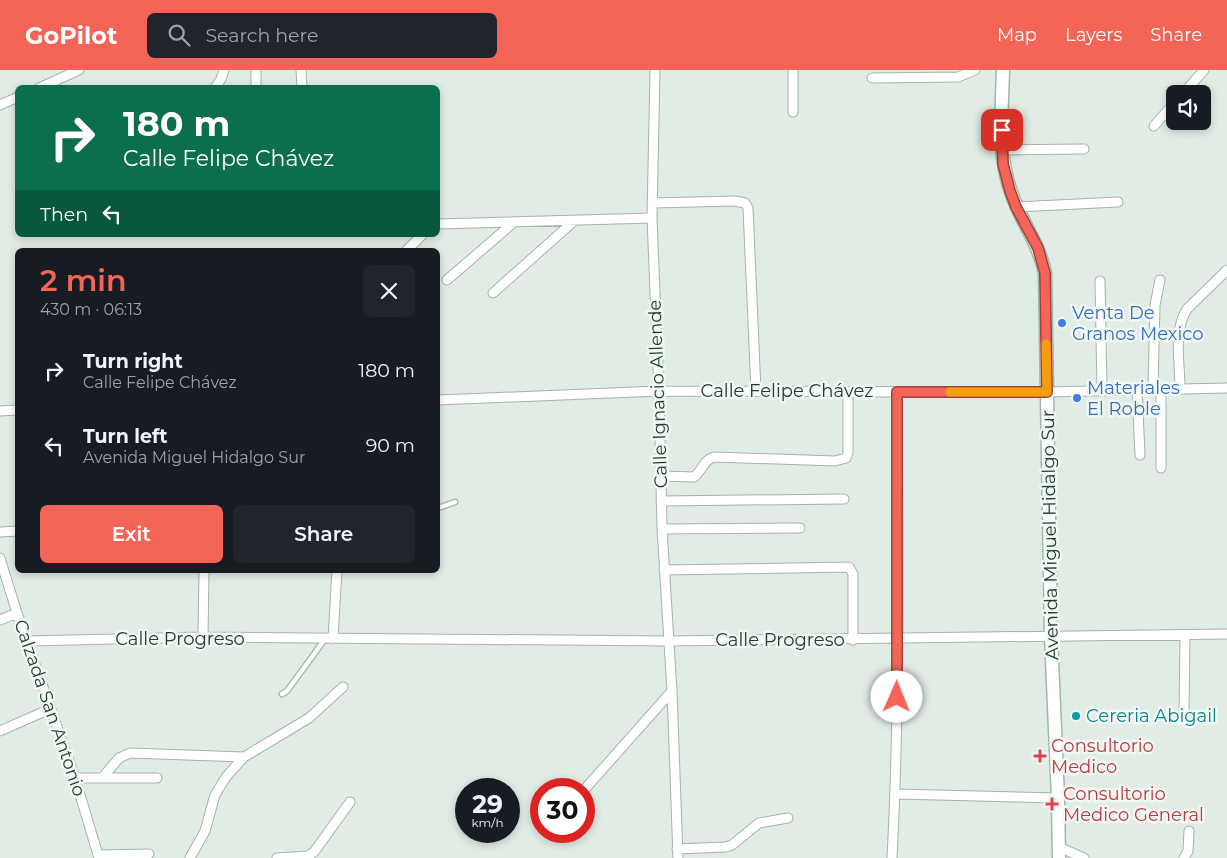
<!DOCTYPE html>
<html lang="en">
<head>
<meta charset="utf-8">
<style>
  :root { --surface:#171b24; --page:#20242c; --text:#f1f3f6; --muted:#9ea1a6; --accent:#f46557 }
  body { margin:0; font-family:Montserrat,sans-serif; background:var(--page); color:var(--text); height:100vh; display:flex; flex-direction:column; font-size:19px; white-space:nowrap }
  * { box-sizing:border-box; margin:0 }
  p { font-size:16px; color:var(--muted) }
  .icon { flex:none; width:28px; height:28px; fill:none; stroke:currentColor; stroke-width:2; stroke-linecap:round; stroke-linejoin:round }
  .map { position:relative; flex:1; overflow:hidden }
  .side { position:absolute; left:15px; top:178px; width:425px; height:325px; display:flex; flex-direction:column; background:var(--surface); border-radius:8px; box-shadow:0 2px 8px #0003 }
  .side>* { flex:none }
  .banner { position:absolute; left:15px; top:15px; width:425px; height:152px; border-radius:8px; box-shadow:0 2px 8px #0003; background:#0b6e4f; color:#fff; overflow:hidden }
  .fabs { position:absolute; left:1166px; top:15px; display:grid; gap:10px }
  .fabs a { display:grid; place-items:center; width:45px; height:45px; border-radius:8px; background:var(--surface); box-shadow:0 2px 8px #0003; font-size:25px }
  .speed { position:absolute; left:455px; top:708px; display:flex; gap:10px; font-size:25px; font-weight:700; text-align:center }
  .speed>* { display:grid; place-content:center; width:65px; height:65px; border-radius:50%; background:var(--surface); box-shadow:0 2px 8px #0003; line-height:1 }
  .speed small { font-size:12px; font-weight:400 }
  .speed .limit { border:8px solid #d22; background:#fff; color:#111 }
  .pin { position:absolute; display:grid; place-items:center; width:42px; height:42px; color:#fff; margin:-21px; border-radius:10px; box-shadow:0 2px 8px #0006 }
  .me { position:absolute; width:55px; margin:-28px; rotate:1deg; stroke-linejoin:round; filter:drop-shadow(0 0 4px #0008) }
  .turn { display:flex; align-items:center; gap:18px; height:105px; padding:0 25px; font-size:22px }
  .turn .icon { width:65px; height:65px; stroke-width:2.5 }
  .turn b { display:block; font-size:35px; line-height:42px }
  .then { display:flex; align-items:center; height:48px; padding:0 25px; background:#0003; gap:10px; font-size:19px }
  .round { display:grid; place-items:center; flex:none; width:52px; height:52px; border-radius:8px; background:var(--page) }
  .overview { display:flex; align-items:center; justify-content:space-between; height:85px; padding:0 25px }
  h1 { font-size:30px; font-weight:600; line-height:38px; color:var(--accent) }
  .cta { display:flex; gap:10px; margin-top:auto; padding:10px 25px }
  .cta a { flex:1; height:58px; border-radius:8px; background:var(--accent); color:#fff; font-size:20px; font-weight:600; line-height:58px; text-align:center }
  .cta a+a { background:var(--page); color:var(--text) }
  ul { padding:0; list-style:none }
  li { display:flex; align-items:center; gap:15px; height:75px; padding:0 25px }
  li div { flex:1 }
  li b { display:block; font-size:19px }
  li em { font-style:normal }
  header { display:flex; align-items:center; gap:30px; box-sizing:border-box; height:70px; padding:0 25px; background:var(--accent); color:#fff }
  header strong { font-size:24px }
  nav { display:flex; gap:28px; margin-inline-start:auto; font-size:18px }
  .search { width:350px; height:45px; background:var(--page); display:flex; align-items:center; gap:12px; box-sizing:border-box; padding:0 18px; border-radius:8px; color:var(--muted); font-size:19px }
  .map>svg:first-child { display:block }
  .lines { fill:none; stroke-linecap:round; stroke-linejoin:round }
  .lane-casing { stroke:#a4b4ab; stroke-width:7 }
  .street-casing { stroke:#a4b4ab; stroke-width:11 }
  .secondary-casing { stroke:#9fb8ab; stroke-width:15 }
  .lane { stroke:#fff; stroke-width:4.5 }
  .street { stroke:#fff; stroke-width:9 }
  .secondary { stroke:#fff; stroke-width:12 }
  .route-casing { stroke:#9f4239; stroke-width:12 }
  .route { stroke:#f46557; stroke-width:9 }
  .slow { stroke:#f59e0b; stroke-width:9 }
  .shop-dot { fill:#3f7fe0; stroke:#f1f8f4; stroke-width:2 }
  .culture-dot { fill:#0f9aa8; stroke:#f1f8f4; stroke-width:2 }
  .health-dot { fill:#e0444e; stroke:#f1f8f4; stroke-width:2 }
  .labels { text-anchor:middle; stroke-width:5; stroke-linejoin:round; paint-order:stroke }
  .shop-label { font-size:18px; fill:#366cbe; stroke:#f1f8f4; text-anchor:start }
  .street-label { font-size:18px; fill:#213c31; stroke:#f1f8f4 }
  .culture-label { font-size:18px; fill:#0d838f; stroke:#f1f8f4; text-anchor:start }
  .health-label { font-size:18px; fill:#be3a42; stroke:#f1f8f4; text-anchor:start }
</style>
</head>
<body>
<header>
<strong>GoPilot</strong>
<div class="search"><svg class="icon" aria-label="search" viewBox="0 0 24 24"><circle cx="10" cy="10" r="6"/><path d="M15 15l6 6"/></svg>Search here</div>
<nav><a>Map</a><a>Layers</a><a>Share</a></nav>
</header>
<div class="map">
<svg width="1227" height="788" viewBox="0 0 1227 788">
  <rect width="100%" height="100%" fill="#e1ece5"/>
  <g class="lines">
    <defs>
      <path id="lane" d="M438,438L455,432
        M282,624L287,621L325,569"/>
      <path id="street" d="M256,0V18
        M301,0L302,18
        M655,0L652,148L659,321L662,459L672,621L678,788
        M793,0V42
        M872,8L958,7L975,0
        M39,18L79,0
        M215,18L221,9L224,0
        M1183,24L1204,0
        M0,35L18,27
        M1154,56L1175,32
        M1002,80L1084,79
        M652,133L735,131L745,133L748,138L756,321
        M1016,137L1118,132
        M438,154L652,148
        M407,180L422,165
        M447,210L513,153
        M1100,211L1102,320
        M493,223L574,151
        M1153,318L1155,235L1160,210
        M1180,318C1180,292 1173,261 1187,239L1227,200
        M1137,319L1140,385
        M438,330L659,321L1047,322L1227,318
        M0,341L18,340
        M1161,398V318
        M661,406L694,407C703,400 703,390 714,387L835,391L846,388L848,383V322
        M661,431L844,429
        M662,459L800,458
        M0,462L18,461
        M0,488L17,543L75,708L99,788
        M664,500L849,497L853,504V570
        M0,550L17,543
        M203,567L204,500
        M333,569L337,500
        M27,571L203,567L668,571L1227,564
        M1184,641L1185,565
        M0,661L50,639
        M103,707L119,688L130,683L244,687
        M75,708H157
        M584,720L672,621
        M896,724L1058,728
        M1059,777L1084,788
        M677,779L726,777L732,775L759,753L788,748
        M98,785L149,784
        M190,788L205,761L215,725L226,707L244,687L309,648L343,617
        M277,788L308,786L314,782L350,732
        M892,788C900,633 898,477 897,322
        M1184,788L1188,781L1189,761"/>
      <path id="secondary" d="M1003,0C1002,40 997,83 1011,122C1020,150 1039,173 1045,203L1051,566L1058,728L1059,788"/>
    </defs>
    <use href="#lane" class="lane-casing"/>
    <use href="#street" class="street-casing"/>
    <use href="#secondary" class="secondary-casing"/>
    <use href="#lane" class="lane"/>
    <use href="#street" class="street"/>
    <use href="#secondary" class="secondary"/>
  </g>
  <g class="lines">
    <defs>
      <path id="route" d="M897,627V322H1047L1045,203L1038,178L1016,137L1010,121L1003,94L1002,60"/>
    </defs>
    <use href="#route" class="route-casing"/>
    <use href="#route" class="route"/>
    <path class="slow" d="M950,322H1047L1046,274"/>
  </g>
  <g class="shop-dot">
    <circle cx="1062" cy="253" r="5"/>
    <circle cx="1077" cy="328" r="5"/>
  </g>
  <circle class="culture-dot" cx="1076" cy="646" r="5"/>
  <g class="health-dot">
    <path d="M1037.5 678.5h5v5h5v5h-5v5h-5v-5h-5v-5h5z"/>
    <path d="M1049.5 726.5h5v5h5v5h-5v5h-5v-5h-5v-5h5z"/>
  </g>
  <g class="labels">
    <g class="shop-label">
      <text x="1072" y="249">Venta De<tspan x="1072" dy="21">Granos Mexico</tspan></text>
      <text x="1087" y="324">Materiales<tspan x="1087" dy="21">El Roble</tspan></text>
    </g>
    <g class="street-label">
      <text x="787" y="327">Calle Felipe Chávez</text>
      <text transform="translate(658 324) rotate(-92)" y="6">Calle Ignacio Allende</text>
      <text transform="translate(1050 465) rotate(-91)" y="6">Avenida Miguel Hidalgo Sur</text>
      <text x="180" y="575">Calle Progreso</text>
      <text x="780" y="576">Calle Progreso</text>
      <text transform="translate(50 638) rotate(71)" y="6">Calzada San Antonio</text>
    </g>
    <g class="culture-label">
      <text x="1086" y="652">Cereria Abigail</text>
    </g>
    <g class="health-label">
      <text x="1051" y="682">Consultorio<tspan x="1051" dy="21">Medico</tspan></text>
      <text x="1063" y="730">Consultorio<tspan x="1063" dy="21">Medico General</tspan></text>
    </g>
  </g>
</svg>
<div class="fabs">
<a><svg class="icon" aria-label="sound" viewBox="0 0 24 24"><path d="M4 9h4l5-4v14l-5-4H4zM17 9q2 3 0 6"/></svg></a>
</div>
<div class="speed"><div>29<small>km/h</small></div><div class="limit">30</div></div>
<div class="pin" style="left:1002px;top:60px;background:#d93025"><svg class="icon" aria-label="arrive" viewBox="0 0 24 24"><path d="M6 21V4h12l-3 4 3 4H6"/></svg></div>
<svg class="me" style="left:897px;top:627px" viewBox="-20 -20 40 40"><circle r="19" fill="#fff"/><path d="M0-13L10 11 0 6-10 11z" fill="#f46557"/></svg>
<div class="banner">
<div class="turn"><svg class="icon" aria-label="right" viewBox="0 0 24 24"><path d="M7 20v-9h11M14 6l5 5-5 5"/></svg><div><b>180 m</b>Calle Felipe Chávez</div></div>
<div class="then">Then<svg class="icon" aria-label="left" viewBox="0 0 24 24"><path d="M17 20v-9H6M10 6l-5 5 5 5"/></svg></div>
</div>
<section class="side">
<div class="overview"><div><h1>2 min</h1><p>430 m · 06:13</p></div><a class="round"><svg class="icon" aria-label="close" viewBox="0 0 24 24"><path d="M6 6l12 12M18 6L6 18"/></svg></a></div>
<ul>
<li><svg class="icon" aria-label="right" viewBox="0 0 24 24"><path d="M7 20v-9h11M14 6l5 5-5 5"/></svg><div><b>Turn right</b><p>Calle Felipe Chávez</p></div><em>180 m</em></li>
<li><svg class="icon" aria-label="left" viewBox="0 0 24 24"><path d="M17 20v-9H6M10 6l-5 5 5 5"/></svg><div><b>Turn left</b><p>Avenida Miguel Hidalgo Sur</p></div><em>90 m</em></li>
</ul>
<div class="cta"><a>Exit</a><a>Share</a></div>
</section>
</div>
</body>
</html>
